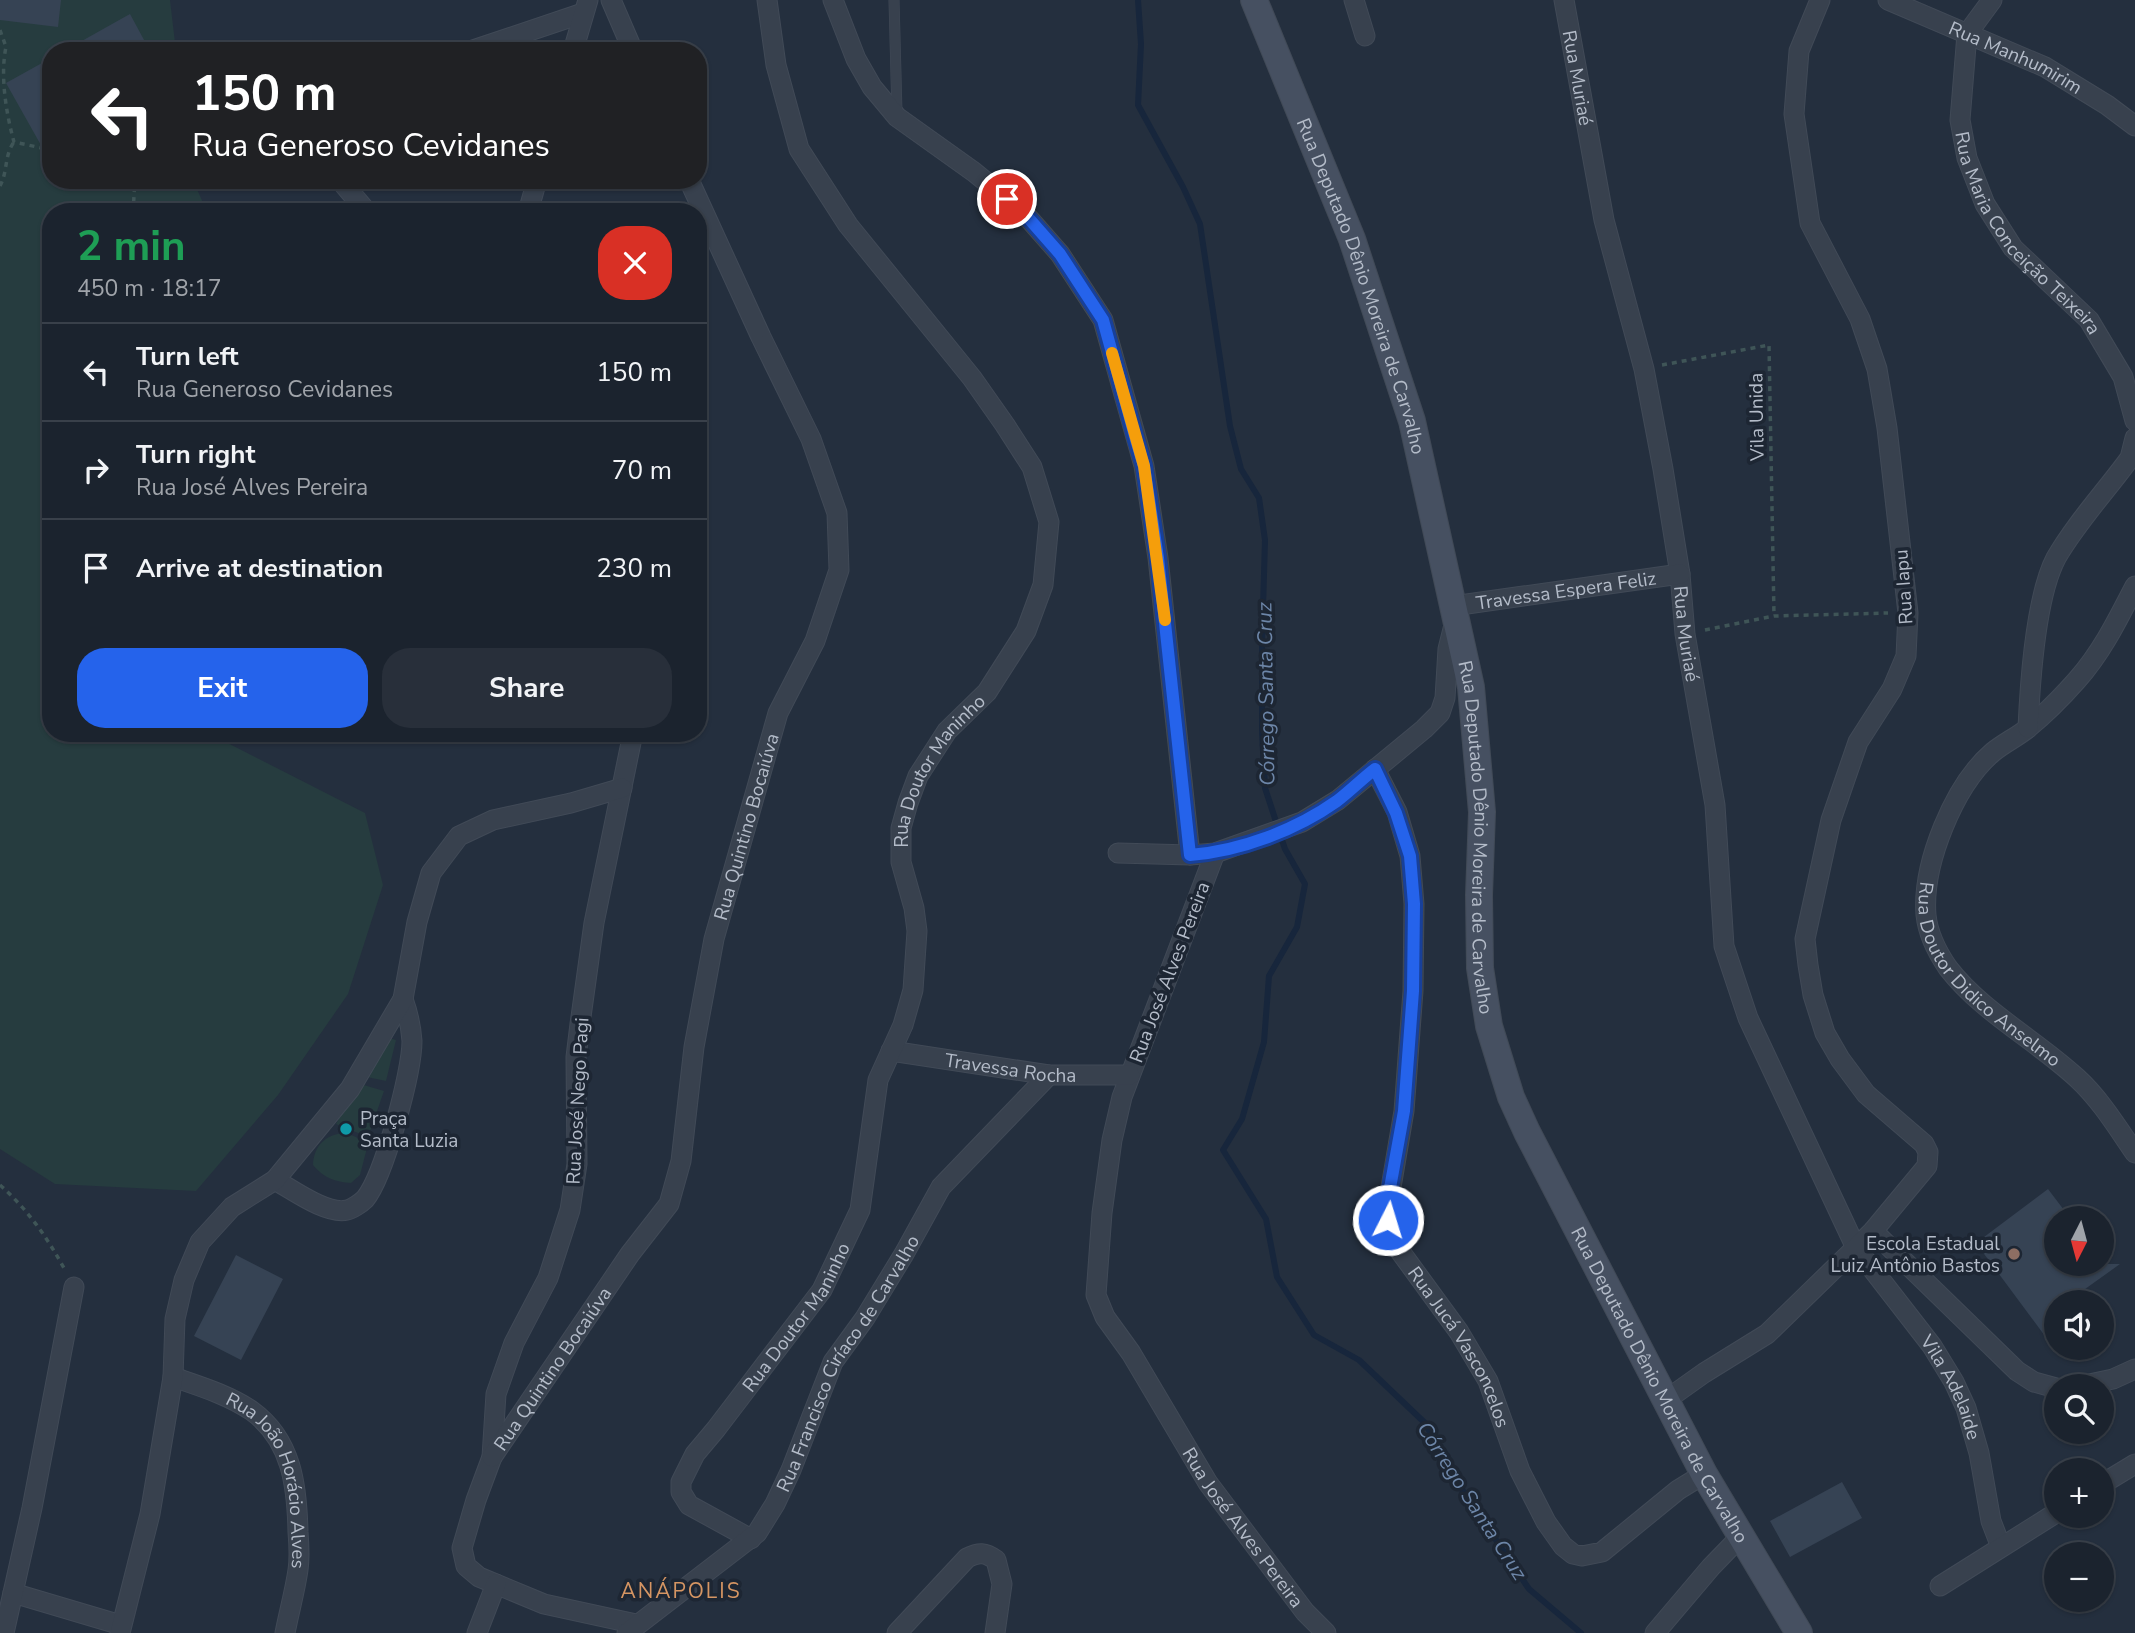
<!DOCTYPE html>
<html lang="en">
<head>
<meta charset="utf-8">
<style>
  :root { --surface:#1b232e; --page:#282f3a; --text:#f1f3f6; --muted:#a0a4aa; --line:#39404a; --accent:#2563eb }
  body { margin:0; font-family:"Nunito Sans",sans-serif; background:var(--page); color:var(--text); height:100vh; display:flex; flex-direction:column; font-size:26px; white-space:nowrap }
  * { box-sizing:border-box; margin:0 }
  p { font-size:23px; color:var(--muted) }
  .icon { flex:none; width:38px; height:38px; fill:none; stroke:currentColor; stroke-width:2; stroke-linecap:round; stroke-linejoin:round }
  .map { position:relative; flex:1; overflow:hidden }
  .side { position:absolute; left:42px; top:203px; width:665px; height:539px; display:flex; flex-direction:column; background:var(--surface); border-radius:28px; box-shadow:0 2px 5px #0004,0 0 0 2px var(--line) }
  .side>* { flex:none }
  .top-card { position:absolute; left:42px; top:42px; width:665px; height:147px; border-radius:28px; box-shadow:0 2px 5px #0004,0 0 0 2px var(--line); background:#202124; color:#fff; overflow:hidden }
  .needle { width:46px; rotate:186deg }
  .buttons { position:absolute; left:2044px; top:1206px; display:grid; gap:14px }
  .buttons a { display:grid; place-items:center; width:70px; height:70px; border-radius:50%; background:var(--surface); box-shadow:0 2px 5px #0004,0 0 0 2px var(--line); font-size:35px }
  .pin { position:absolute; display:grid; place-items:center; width:60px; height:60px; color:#fff; margin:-30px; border:4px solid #fff; border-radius:50%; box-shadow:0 2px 7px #0007 }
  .me { position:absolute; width:77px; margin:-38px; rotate:5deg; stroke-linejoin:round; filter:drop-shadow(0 0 5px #0008) }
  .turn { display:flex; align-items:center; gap:24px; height:147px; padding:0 35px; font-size:32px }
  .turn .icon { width:91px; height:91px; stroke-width:2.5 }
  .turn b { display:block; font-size:49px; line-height:60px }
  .round { display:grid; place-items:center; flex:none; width:74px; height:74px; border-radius:28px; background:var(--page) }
  .head { display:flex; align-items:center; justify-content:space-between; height:119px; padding:0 35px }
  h1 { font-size:42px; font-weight:700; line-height:52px; color:#1e9e55 }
  .action { display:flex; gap:14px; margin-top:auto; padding:14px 35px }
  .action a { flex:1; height:80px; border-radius:28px; background:var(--accent); color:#fff; font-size:28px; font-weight:700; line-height:80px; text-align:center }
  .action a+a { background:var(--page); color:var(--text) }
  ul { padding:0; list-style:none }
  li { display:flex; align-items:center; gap:21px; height:98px; padding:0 35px; border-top:2px solid var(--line) }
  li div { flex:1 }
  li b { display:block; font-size:26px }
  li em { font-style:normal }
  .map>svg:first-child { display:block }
  .green { fill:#263c3f }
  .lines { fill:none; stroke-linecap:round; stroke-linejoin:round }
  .stream { stroke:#17263c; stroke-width:6 }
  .building { fill:#364354 }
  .lane-casing { stroke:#414a57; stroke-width:11 }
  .street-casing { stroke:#414a57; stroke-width:21 }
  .secondary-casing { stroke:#414a57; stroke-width:28 }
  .path { stroke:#3f5557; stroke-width:3.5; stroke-dasharray:5 5; stroke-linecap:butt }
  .lane { stroke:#38414e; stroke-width:10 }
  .street { stroke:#38414e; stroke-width:19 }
  .secondary { stroke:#465061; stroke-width:26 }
  .route-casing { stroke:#184099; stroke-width:18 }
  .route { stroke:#2563eb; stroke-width:12 }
  .slow { stroke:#f59e0b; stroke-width:12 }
  .culture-dot { fill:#0f9aa8; stroke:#1d2633; stroke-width:2.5 }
  .education-dot { fill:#8d6e63; stroke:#1d2633; stroke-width:2.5 }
  .labels { text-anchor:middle; stroke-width:7; stroke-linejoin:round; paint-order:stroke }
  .street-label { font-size:19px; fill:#b4bcc9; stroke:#1d2633 }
  .poi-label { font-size:19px; fill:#b4bcc9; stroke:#1d2633; text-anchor:start }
  .water-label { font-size:21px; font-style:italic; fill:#6d86a8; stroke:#1d2633 }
  .neighbourhood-label { font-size:21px; letter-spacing:2px; fill:#d59563; stroke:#1d2633 }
</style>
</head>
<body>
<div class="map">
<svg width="2135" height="1633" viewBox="0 0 2135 1633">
  <rect width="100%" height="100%" fill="#242f3e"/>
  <path class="green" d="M0,0H170L176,51H51V180H193L207,212H51V733H208L365,813L383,885L348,994L278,1095L196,1191L55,1184L0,1149Z
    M385,1037L396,1040L386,1081L362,1076Z
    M357,1083L384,1091L368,1137L336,1124Z
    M346,1133L356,1137L367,1148L360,1175L351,1183C335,1182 324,1178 313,1165C314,1145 326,1134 346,1133Z"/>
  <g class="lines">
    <path class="stream" d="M1138,0L1141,44L1138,105L1183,187L1200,224L1230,426L1241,469L1259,498L1265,540L1262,642V732L1265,788L1285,849L1305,884L1297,927L1269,976L1264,1042L1242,1119L1223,1150L1266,1219L1277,1277L1314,1335L1359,1360L1425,1423L1457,1482L1529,1589L1581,1633"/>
  </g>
  <path class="building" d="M0,0H61L58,27L0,20Z
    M130,14L150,51H64L121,19Z
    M51,58V163L6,83Z
    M2048,1189L2070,1218H2056V1264H2120L2067,1302H2056V1351L1976,1243Z
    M236,1255L283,1279L241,1360L194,1336Z
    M1842,1482L1862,1518L1790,1557L1770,1521Z"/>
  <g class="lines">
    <defs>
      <path id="lane" d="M894,0L897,113"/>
      <g id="street">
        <path d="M611,0L633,51"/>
        <path d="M833,0L856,59L872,87L897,117L974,172L1024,213L1060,254L1103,320L1144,466L1158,558L1190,855L1215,853L1302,822L1338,800L1424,729L1440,713L1445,698L1448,649L1455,621"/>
        <path d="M1354,0L1365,36"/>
        <path id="s1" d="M1564,0L1604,220L1644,369L1663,469L1680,574L1685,634L1715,805L1724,946L1748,1018L1856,1248L1932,1346L1954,1382L1966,1408L1979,1453L1991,1521L2001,1547"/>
        <path id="s2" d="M1888,0L2045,67L2107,105L2135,126"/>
        <path id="s3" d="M1992,0L1967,34L1960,120L1967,158L1985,204L2013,248L2089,320L2123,377L2135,421"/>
        <path d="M470,51L583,13"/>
        <path d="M573,51L588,0"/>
        <path d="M340,180L367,212"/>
        <path d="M528,212L537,180"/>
        <path id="s4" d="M2135,586C2118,619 2102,652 2077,680C2062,697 2045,714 2028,728C2017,737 2004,743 1993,752C1954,785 1922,864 1926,915C1928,934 1937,952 1948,968C1982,1012 2036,1040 2077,1078C2100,1099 2117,1127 2135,1153"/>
        <path id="s5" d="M1453,606L1680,574"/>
        <path d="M2028,728C2030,683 2035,598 2056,558C2076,523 2106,491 2130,458L2135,438"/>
        <path d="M633,733L594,923L580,1024L576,1057L577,1164L570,1210L548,1278L514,1343L496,1394L492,1457L476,1500L462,1548L466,1566L479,1577L544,1604L636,1624"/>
        <path id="s6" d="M1375,769L1397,812L1410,856L1414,904L1413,991L1404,1111L1389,1199L1388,1220L1397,1247L1459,1332L1488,1381L1520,1471L1546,1522L1563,1546L1573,1554L1582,1556L1602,1552L1678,1490L1704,1474"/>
        <path d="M1118,853L1190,855"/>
        <path id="s7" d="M1215,853L1122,1097L1112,1140L1102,1213L1096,1295L1105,1317L1131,1353L1208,1483L1305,1612L1326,1633"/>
        <path id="s8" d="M891,1051L1049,1075H1130"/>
        <path d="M275,1180C293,1190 327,1215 347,1210C352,1209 361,1203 365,1199C384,1176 412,1072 412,1041C411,1026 408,1013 403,999"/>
        <path d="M1873,1231L2017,1371L2034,1382L2056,1388"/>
        <path id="s9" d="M173,1377C199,1386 229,1395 252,1411C292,1440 297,1486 298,1532C299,1544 300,1557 298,1570C295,1591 289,1612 285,1633"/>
        <path d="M2080,1386L2113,1379L2135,1369"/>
        <path d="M1666,1400L1704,1373L1767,1334L1873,1231L1927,1166L1928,1152L1924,1144L1866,1094L1840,1059L1825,1033L1813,995L1808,965L1805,939L1831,820L1858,742L1892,689L1906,656L1908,613L1887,428L1877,369L1860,319L1810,223L1794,114L1799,51L1820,0"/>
        <path id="s10" d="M492,1457L630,1254L669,1204L681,1161L694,1047L714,939L778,713L815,641L839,570L837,513L811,439L761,337L689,180"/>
        <path d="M2102,1484L2135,1464"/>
        <path id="s11" d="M751,1539L689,1505L681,1492V1482L695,1454L716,1429L822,1290L860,1210L878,1080L903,1025L913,990L917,931L914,908L901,862V828L908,803L918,776L947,731L987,692L1026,631L1043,585L1049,522L1032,467L1005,425L972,378L848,225L799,149L776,65L767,0"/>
        <path d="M1940,1586L2056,1513"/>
        <path d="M13,1593L121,1625"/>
        <path d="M4,1633L32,1508L74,1287"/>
        <path d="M120,1633L150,1514L173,1377L175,1319L184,1280L200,1242L232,1207L275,1180L350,1089L403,999L417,922L431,873L459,836L493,820L571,803L622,788"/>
        <path d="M477,1633L496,1584"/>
        <path id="s12" d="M627,1633L757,1533L775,1504L791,1470L833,1362L865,1318L904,1254L941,1187L1049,1075"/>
        <path d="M897,1633L967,1558C979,1552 985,1552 996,1560L1002,1584L995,1633"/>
        <path d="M1655,1633L1711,1567L1742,1535"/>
      </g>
      <g id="secondary">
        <path id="s13" d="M1254,0L1352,239L1412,421L1471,687L1482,812L1479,895L1480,968L1489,1026L1511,1097L1527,1132L1704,1474L1799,1633"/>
      </g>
    </defs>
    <use href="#lane" class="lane-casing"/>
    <use href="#street" class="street-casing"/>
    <use href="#secondary" class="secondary-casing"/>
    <path class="path" d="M0,30L6,47C0,75 6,113 14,142L51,150
      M0,186C8,171 4,156 14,142
      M133,212L135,180
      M1662,365L1769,345L1774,616
      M1705,630L1774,616L1888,613
      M0,1185C28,1210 47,1237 65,1270"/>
    <use href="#lane" class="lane"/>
    <use href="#street" class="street"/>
    <use href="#secondary" class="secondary"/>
  </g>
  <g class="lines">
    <defs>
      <path id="route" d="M1007,199L1024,213L1060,254L1103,320L1136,440L1144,466L1158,558L1190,855C1241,851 1296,830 1337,801C1350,791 1362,779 1375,769L1396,813L1410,856L1414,904L1413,991L1404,1111L1388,1199V1220"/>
    </defs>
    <use href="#route" class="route-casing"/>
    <use href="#route" class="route"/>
    <path class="slow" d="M1112,353L1144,466L1165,620"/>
  </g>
  <circle class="culture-dot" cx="346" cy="1129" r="7"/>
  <circle class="education-dot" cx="2014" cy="1254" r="7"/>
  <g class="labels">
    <g class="street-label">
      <text dy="7" stroke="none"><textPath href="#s2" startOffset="140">Rua Manhumirim</textPath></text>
      <text dy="7" stroke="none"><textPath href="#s1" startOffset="79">Rua Muriaé</textPath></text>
      <text dy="7" stroke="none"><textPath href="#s3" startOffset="264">Rua Maria Conceição Teixeira</textPath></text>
      <text dy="7" stroke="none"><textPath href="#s13" startOffset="306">Rua Deputado Dênio Moreira de Carvalho</textPath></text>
      <text transform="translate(1756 417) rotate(-91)" y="7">Vila Unida</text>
      <text transform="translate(1903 587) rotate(-94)" y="7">Rua Iapu</text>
      <text dy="7" stroke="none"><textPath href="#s5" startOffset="114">Travessa Espera Feliz</textPath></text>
      <text dy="7" stroke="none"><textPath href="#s1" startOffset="646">Rua Muriaé</textPath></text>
      <text dy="7" stroke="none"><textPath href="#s11" startOffset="884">Rua Doutor Maninho</textPath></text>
      <text dy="7" stroke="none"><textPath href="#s10" startOffset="695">Rua Quintino Bocaiúva</textPath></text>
      <text dy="7" stroke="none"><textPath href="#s13" startOffset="873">Rua Deputado Dênio Moreira de Carvalho</textPath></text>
      <text dy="7" stroke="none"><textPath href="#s4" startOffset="488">Rua Doutor Didico Anselmo</textPath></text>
      <text transform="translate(1169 972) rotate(-69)" y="7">Rua José Alves Pereira</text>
      <text dy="7" stroke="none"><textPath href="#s8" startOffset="121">Travessa Rocha</textPath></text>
      <text transform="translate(577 1101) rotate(-87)" y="7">Rua José Nego Pagi</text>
      <text dy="7" stroke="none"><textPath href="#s11" startOffset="298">Rua Doutor Maninho</textPath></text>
      <text dy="7" stroke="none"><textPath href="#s6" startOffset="607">Rua Jucá Vasconcelos</textPath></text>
      <text dy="7" stroke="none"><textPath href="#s12" startOffset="357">Rua Francisco Ciríaco de Carvalho</textPath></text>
      <text dy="7" stroke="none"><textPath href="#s10" startOffset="107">Rua Quintino Bocaiúva</textPath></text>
      <text dy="7" stroke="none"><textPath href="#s13" startOffset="1461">Rua Deputado Dênio Moreira de Carvalho</textPath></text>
      <text dy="7" stroke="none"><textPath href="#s1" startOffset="1461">Vila Adelaide</textPath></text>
      <text dy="7" stroke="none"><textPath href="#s9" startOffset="158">Rua João Horácio Alves</textPath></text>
      <text dy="7" stroke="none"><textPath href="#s7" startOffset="737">Rua José Alves Pereira</textPath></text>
    </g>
    <g class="poi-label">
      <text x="360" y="1125">Praça<tspan x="360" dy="22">Santa Luzia</tspan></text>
      <text x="2000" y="1250" text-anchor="end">Escola Estadual<tspan x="2000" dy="22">Luiz Antônio Bastos</tspan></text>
    </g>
    <g class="water-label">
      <text transform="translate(1266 694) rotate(-91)" y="7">Córrego Santa Cruz</text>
      <text transform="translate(1472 1501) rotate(57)" y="7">Córrego Santa Cruz</text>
    </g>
    <g class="neighbourhood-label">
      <text x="681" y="1598">ANÁPOLIS</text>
    </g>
  </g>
</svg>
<div class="buttons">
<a><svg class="needle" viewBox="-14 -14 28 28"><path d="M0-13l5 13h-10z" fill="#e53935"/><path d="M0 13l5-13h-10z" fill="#a0a4aa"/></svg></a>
<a><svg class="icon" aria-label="sound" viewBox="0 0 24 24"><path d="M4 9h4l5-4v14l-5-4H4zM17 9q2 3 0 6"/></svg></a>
<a><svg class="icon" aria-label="search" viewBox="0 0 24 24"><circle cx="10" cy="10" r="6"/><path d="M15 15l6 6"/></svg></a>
<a>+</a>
<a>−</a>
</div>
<div class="pin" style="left:1007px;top:199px;background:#d93025"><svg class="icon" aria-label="arrive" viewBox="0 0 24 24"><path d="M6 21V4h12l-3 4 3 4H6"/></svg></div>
<svg class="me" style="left:1388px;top:1220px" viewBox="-20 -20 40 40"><circle r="17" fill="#2563eb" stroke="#fff" stroke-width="3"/><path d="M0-11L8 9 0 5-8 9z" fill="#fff"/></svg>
<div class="top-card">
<div class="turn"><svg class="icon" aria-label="left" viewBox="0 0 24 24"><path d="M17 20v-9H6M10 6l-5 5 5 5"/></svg><div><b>150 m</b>Rua Generoso Cevidanes</div></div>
</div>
<section class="side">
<div class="head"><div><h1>2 min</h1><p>450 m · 18:17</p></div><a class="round" style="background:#d93025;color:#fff"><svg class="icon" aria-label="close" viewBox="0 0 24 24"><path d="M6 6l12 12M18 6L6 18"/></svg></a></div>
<ul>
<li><svg class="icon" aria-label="left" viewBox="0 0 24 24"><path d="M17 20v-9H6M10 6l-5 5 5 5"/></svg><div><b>Turn left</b><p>Rua Generoso Cevidanes</p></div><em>150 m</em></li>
<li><svg class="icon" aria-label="right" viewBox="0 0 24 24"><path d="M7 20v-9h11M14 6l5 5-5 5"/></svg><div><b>Turn right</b><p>Rua José Alves Pereira</p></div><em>70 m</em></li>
<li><svg class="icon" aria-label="arrive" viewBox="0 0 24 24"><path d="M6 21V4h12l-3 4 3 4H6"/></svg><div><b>Arrive at destination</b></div><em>230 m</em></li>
</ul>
<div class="action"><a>Exit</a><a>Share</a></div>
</section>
</div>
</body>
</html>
